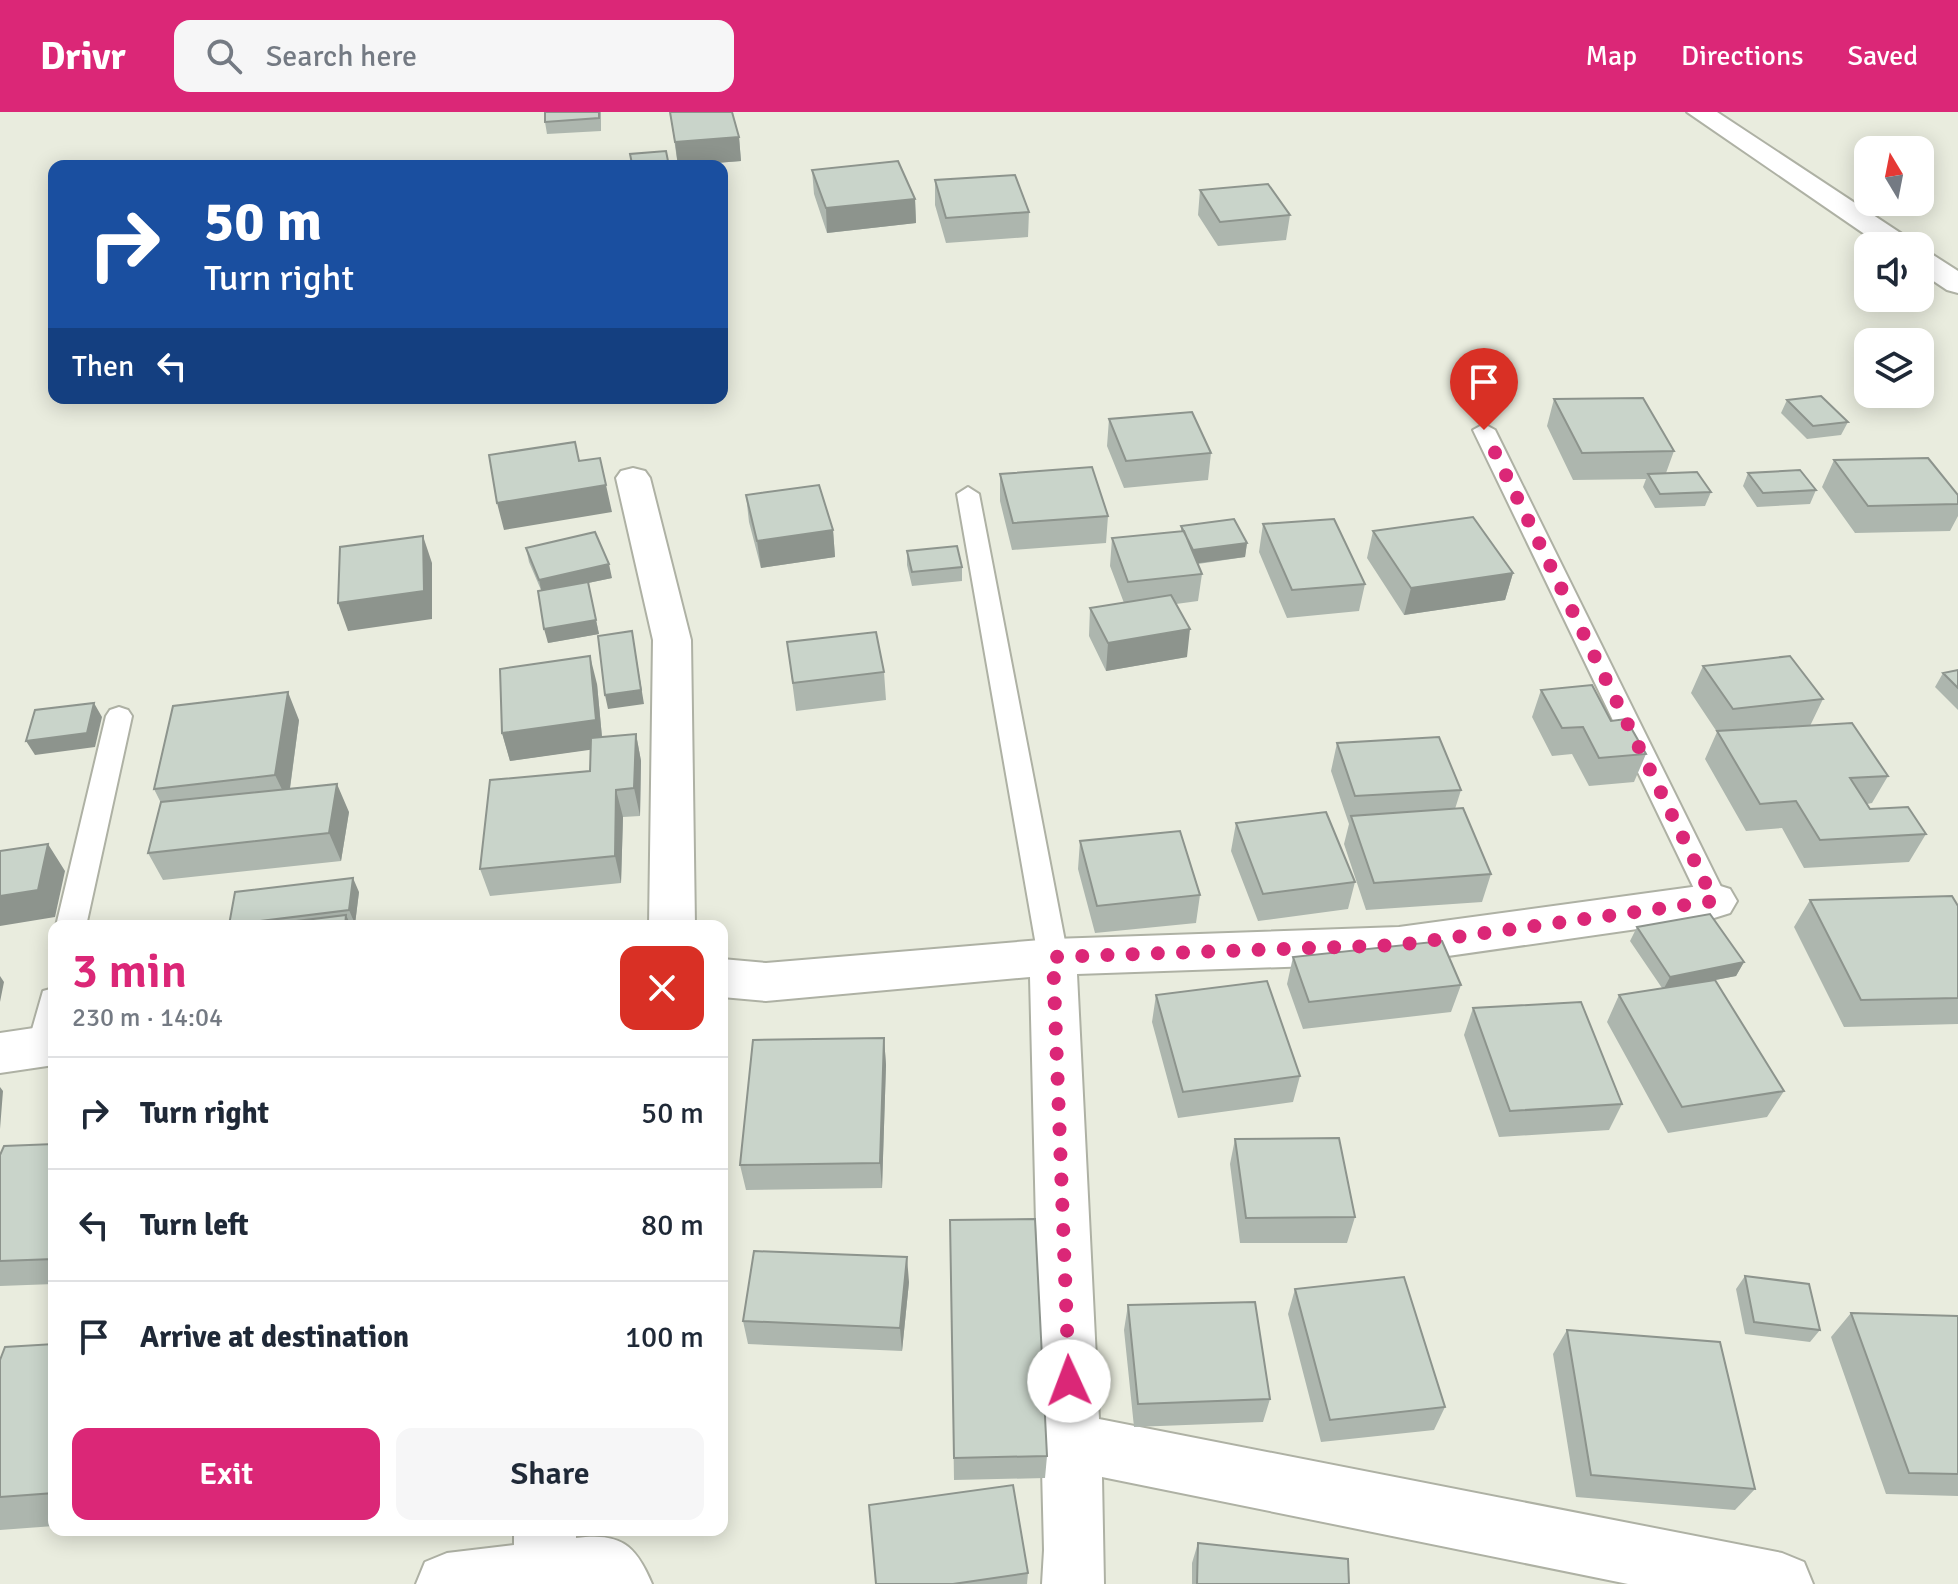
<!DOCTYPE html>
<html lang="en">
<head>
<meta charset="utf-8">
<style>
  :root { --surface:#fff; --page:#f6f6f7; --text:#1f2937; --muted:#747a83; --line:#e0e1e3; --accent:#db2777 }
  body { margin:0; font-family:Signika,sans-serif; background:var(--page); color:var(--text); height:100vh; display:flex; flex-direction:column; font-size:30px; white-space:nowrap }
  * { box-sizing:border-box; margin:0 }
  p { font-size:26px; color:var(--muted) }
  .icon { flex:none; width:44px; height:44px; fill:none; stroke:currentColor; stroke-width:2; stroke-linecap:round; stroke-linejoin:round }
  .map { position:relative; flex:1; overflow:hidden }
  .side { position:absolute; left:48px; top:808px; width:680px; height:616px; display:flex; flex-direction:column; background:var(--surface); border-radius:16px; box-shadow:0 4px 20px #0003 }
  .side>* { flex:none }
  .banner { position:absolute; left:48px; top:48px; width:680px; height:244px; border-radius:16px; box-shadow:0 4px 20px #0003; background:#1a4fa0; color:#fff; overflow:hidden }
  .needle { width:52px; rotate:350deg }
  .buttons { position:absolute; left:1854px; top:24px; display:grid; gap:16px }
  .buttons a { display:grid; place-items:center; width:80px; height:80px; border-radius:16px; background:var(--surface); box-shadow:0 4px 20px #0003; font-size:40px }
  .pin { position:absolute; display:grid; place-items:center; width:68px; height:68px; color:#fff; margin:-82px -34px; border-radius:50% 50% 50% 0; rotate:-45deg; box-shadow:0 0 8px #0007 }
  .pin .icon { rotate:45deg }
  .me { position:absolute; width:88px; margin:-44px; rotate:358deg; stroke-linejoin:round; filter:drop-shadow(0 0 6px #0008) }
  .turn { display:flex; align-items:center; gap:28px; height:168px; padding:0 24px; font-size:36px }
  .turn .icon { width:104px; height:104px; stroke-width:2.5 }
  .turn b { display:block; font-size:56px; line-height:68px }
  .then { display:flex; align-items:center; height:76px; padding:0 24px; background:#0003; gap:16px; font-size:30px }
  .round { display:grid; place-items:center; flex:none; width:84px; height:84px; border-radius:16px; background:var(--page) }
  .headline { display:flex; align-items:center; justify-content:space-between; height:136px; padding:0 24px }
  h1 { font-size:48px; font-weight:600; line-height:60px; color:var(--accent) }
  .button { display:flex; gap:16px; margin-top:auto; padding:16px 24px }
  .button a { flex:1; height:92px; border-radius:16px; background:var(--accent); color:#fff; font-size:32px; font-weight:600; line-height:92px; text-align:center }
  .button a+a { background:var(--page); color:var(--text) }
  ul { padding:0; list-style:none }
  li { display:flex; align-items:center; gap:24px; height:112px; padding:0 24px; border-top:2px solid var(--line) }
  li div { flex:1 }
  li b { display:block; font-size:30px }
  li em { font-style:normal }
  header { display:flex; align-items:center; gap:48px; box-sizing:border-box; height:112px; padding:0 40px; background:var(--accent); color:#fff }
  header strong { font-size:38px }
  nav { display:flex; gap:44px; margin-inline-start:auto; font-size:28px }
  .search { width:560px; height:72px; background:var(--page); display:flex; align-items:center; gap:20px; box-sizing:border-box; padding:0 28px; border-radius:16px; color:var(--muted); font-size:30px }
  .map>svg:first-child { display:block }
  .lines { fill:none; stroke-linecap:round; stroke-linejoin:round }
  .service-casing { stroke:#aeb1a4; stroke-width:4 }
  .minor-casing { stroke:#aeb1a4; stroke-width:4 }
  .service { fill:#fff; fill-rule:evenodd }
  .minor { fill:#fff; fill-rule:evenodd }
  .wall { fill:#adb6ae }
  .shaded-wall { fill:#8d948d }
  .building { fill:#c9d4ca; stroke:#8d948d; stroke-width:2 }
  .route { stroke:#db2777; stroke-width:14; stroke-dasharray:0 25.2 }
</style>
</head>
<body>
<header>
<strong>Drivr</strong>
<div class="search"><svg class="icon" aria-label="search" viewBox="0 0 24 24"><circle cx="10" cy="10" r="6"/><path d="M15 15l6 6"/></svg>Search here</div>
<nav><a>Map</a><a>Directions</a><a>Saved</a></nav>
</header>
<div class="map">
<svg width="1958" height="1472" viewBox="0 0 1958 1472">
  <rect width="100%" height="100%" fill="#e9ecde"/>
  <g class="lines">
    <defs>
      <path id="service" d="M1484,312L1495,318L1728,789L1724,797L1714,800L1704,797L1700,789L1473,318Z
        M968,375L979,382L1068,845L1064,853L1053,857L1042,853L1038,845L957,382Z
        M119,595L128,598L132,604L86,814H56L106,604L110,598Z
        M54,876V944L43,948L32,944L27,935L43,879Z"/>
      <path id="minor" d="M1687,0H1717L1911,128L1915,134H1882Z
        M1920,138L1930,141L1958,159V181L1947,178L1920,160Z
        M633,356L645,359L650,366L691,528L695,814H649L653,528L616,366L621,359Z
        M1714,772L1730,777L1737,789L1730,801L1714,806L1399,851L1077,862L1099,1307L1782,1441L1804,1450L1813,1472H1628L1102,1365L1104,1472H1042L1044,1438L1030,865L766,889L722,885V847L766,851L1053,827L1399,815Z
        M54,913V953L0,961V921Z
        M514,1418H576V1426C619,1421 635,1431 652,1472H416L425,1450L447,1441L514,1433Z"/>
    </defs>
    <use href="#service" class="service-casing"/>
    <use href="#minor" class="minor-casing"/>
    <use href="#service" class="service"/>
    <use href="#minor" class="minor"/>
  </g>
  <path class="wall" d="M545,0H601V19L547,22L545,10Z
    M670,0L739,25L741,49L678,54Z
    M812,58L915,87L916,111L827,121L814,82Z
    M935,68L1029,100L1028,125L946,131L935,93Z
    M1200,78L1290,103L1286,128L1218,134L1198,103Z
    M1554,287L1674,339L1666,361L1711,380L1705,394L1655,396L1643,375L1646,367L1573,368L1547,314Z
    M1787,288L1848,310L1841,323L1807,327L1781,301Z
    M1109,307L1211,341L1208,368L1124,376L1107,334Z
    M1834,348L1958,383V404L1950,419L1855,421L1822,375Z
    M1748,361L1816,378L1810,392L1757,395L1743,374Z
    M1000,362L1108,404L1106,431L1012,438L1000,389Z
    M746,383L833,418L835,445L761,456L749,410Z
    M1263,412L1365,472L1359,499L1287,506L1259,440Z
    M1181,414L1247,431L1245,445L1198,452L1202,462L1198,489L1176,492L1187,545L1106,559L1089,524L1090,496L1124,491L1110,454L1112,426L1181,420Z
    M1373,419L1513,461L1505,488L1404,503L1367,446Z
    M526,436L612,466L588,471L599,522L548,531L541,478L529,450Z
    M907,439L962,455V469L912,474L907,453Z
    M787,530L884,560L886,588L796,599Z
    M1703,554L1823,587L1810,614L1888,664L1872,691L1867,692L1870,697L1926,722L1909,750L1804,756L1782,716L1746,719L1705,647L1717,620L1691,581Z
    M1958,558V598L1935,575L1943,561Z
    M597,572L602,625L636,622L641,649L640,704L623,705L621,771L490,784L480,757L590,659L591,637L510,649L502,621Z
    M1541,578L1611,609L1646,642L1634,670L1589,674L1572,642L1552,644L1532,605Z
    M299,608L290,677L349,700L341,749L163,768L148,741L161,691L154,677Z
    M1337,631L1461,678L1455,697L1491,762L1482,790L1366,798L1344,732L1349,712L1331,659Z
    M1236,711L1355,770L1348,797L1258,809L1231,739Z
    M1080,729L1200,783L1196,811L1095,821L1078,757Z
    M359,780L355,812H350L351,814H229V813Z
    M1810,788L1958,794V912L1844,915L1794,815Z
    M1637,815L1744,850L1736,864L1710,869L1784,979L1767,1005L1668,1021L1607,910L1619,883L1662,876L1630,829Z
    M1293,845L1461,873L1451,900L1303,917L1287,872Z
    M1156,883L1300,964L1293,990L1178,1006L1152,910Z
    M1473,896L1622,992L1609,1018L1499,1025L1464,923Z
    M884,926L886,953L882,1076L746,1078L740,1053Z
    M1235,1027L1355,1105L1347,1131H1240L1230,1052Z
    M54,1032V1172L0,1174V1043Z
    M950,1108L1047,1344L1045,1366L954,1368Z
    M1745,1164L1820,1218L1810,1230L1745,1222L1736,1177Z
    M909,1170L902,1239L748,1232L743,1209Z
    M1295,1177L1445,1295L1434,1318L1321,1330L1288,1202Z
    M1128,1193L1270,1287L1263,1310L1134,1315L1124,1218Z
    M1851,1201L1958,1204V1384L1886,1382L1831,1225Z
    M1567,1218L1755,1377L1735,1398L1576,1385L1553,1242Z
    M54,1232V1414L0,1418V1248Z
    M1198,1431L1349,1472H1192V1451Z
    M1028,1461L1027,1472H876Z"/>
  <path class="shaded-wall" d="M739,25L741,49L678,54L675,30Z
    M668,49V54H632V52Z
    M915,87L916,111L827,121L826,96Z
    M606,373L612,400L504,418L497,391Z
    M833,418L835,445L761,456L757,429Z
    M423,424L432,451V507L348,519L338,491Z
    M1247,431L1245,445L1192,452L1193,438Z
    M609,452L612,466L588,471L599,522L548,531L544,517L542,482L539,468Z
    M1513,461L1505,488L1404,503L1411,476Z
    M1190,517L1187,545L1106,559L1108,531Z
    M632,519L644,592L608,597L605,583Z
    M590,544L597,572L603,636L510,649L502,621Z
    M288,580L299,608L288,690L275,663Z
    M94,591L102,605L95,635L35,643L26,629Z
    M636,622L641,649L640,704L634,676Z
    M337,672L349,700L341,749L329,721Z
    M616,678L623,705L621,771L615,744Z
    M48,732L65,759L55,805L0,814V784Z
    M353,766L359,780L355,812L349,798Z
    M346,803L351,814H345Z
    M1744,850L1736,864L1663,878L1670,865Z
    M0,864L4,870L0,890Z
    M884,926L886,953L882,1076L880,1051Z
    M0,975L3,979L0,1017Z
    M907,1145L909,1170L902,1239L900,1216Z"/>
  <path class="building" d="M545,0H599V6L545,10Z
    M670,0H732L739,25L675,30Z
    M666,39L668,49L632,52L630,42Z
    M898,49L915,87L826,96L812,58Z
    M1015,63L1029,100L946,106L935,68Z
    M1268,72L1290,103L1220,110L1200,78Z
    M1821,284L1848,310L1813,314L1787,288Z
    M1643,286L1674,339L1582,341L1554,287Z
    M1192,300L1211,341L1126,349L1109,307Z
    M575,330L579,349L600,346L606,373L497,391L489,343Z
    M1928,346L1958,383V392L1868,394L1834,348Z
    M1092,355L1108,404L1013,411L1000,362Z
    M1800,358L1816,378L1763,381L1748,361Z
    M1697,360L1711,380L1660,382L1648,362Z
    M819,373L833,418L757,429L746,383Z
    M1473,405L1513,461L1411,476L1373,419Z
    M1234,407L1247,431L1193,438L1181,414Z
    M1334,407L1365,472L1292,478L1263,412Z
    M1184,419L1202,462L1128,470L1112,426Z
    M595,420L609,452L539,468L526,436Z
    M423,424L424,479L338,491L340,435Z
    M957,434L962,455L912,460L907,439Z
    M588,470L596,508L544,517L538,479Z
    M1171,483L1190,517L1108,531L1090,496Z
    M632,519L641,578L605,583L598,524Z
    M876,520L884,560L793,571L787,530Z
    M590,544L596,608L502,621L500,557Z
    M1790,544L1823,587L1733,597L1703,554Z
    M1958,558V576L1943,561Z
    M1592,573L1611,609L1626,607L1646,642L1599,646L1583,615L1562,616L1541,578Z
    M288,580L275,663L154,677L173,594Z
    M94,591L87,621L26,629L35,598Z
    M1852,611L1888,664L1850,666L1870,697L1908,695L1926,722L1820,728L1796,689L1760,692L1717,619Z
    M636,622L634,676L616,678L615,744L480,757L490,668L590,659L591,626Z
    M1439,625L1461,678L1355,684L1337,631Z
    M337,672L329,721L148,741L161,690Z
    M1463,696L1491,762L1374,771L1351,704Z
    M1326,700L1355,770L1263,782L1236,711Z
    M1180,719L1200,783L1097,794L1080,729Z
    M48,732L38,778L0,784V739Z
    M353,766L349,798L229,813L235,780Z
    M1952,784L1958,794V886L1861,888L1810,788Z
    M1710,802L1744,850L1670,865L1637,815Z
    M346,803L345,814H296L297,809Z
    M1442,829L1461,873L1309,890L1293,845Z
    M1715,868L1784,979L1682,995L1619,883Z
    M1267,869L1300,964L1183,980L1156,883Z
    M1581,890L1622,992L1510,999L1473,896Z
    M884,926L880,1051L740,1053L753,928Z
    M1339,1026L1355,1105L1246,1106L1235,1027Z
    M54,1032V1147L0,1149V1043L4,1034Z
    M1035,1107L1047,1344L954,1346L950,1108Z
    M754,1139L907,1145L900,1216L743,1209Z
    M1745,1164L1809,1172L1820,1218L1754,1210Z
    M1404,1165L1445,1295L1330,1308L1295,1177Z
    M1255,1190L1270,1287L1138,1292L1128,1193Z
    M1851,1201L1958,1204V1362L1909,1361Z
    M1567,1218L1720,1230L1755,1377L1591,1363Z
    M54,1232V1381L0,1385V1248L5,1235Z
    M1013,1373L1028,1461L953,1472H876L869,1393Z
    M1198,1431L1348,1447L1349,1472H1197Z"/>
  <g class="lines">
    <path class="route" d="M1069,1269L1053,845L1399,833L1714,789L1484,318"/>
  </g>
</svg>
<div class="buttons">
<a><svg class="needle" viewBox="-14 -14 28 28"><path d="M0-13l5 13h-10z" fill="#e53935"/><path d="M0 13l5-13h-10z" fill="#747a83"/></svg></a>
<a><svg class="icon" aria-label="sound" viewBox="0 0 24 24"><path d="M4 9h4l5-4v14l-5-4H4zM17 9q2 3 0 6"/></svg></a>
<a><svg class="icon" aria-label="layers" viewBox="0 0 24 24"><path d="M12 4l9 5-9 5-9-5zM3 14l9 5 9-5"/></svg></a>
</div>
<div class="pin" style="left:1484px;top:318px;background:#d93025"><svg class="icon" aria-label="arrive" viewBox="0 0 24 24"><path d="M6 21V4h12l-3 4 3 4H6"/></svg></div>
<svg class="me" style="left:1069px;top:1269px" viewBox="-20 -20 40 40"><circle r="19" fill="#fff"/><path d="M0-13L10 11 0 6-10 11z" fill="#db2777"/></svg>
<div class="banner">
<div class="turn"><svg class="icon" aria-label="right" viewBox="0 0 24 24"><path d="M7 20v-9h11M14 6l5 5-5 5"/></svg><div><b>50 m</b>Turn right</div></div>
<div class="then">Then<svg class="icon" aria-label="left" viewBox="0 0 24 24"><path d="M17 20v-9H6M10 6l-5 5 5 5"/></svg></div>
</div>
<section class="side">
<div class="headline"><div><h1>3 min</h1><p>230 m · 14:04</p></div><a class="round" style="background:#d93025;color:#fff"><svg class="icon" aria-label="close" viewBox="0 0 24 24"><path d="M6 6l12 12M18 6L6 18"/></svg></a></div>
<ul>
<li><svg class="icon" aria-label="right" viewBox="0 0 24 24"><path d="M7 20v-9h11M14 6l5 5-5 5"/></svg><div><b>Turn right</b></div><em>50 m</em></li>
<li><svg class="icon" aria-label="left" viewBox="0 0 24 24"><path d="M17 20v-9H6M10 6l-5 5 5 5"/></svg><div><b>Turn left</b></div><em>80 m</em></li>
<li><svg class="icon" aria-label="arrive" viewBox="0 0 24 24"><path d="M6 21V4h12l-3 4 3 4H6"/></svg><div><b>Arrive at destination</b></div><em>100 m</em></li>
</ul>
<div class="button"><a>Exit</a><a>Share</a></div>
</section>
</div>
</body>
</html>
